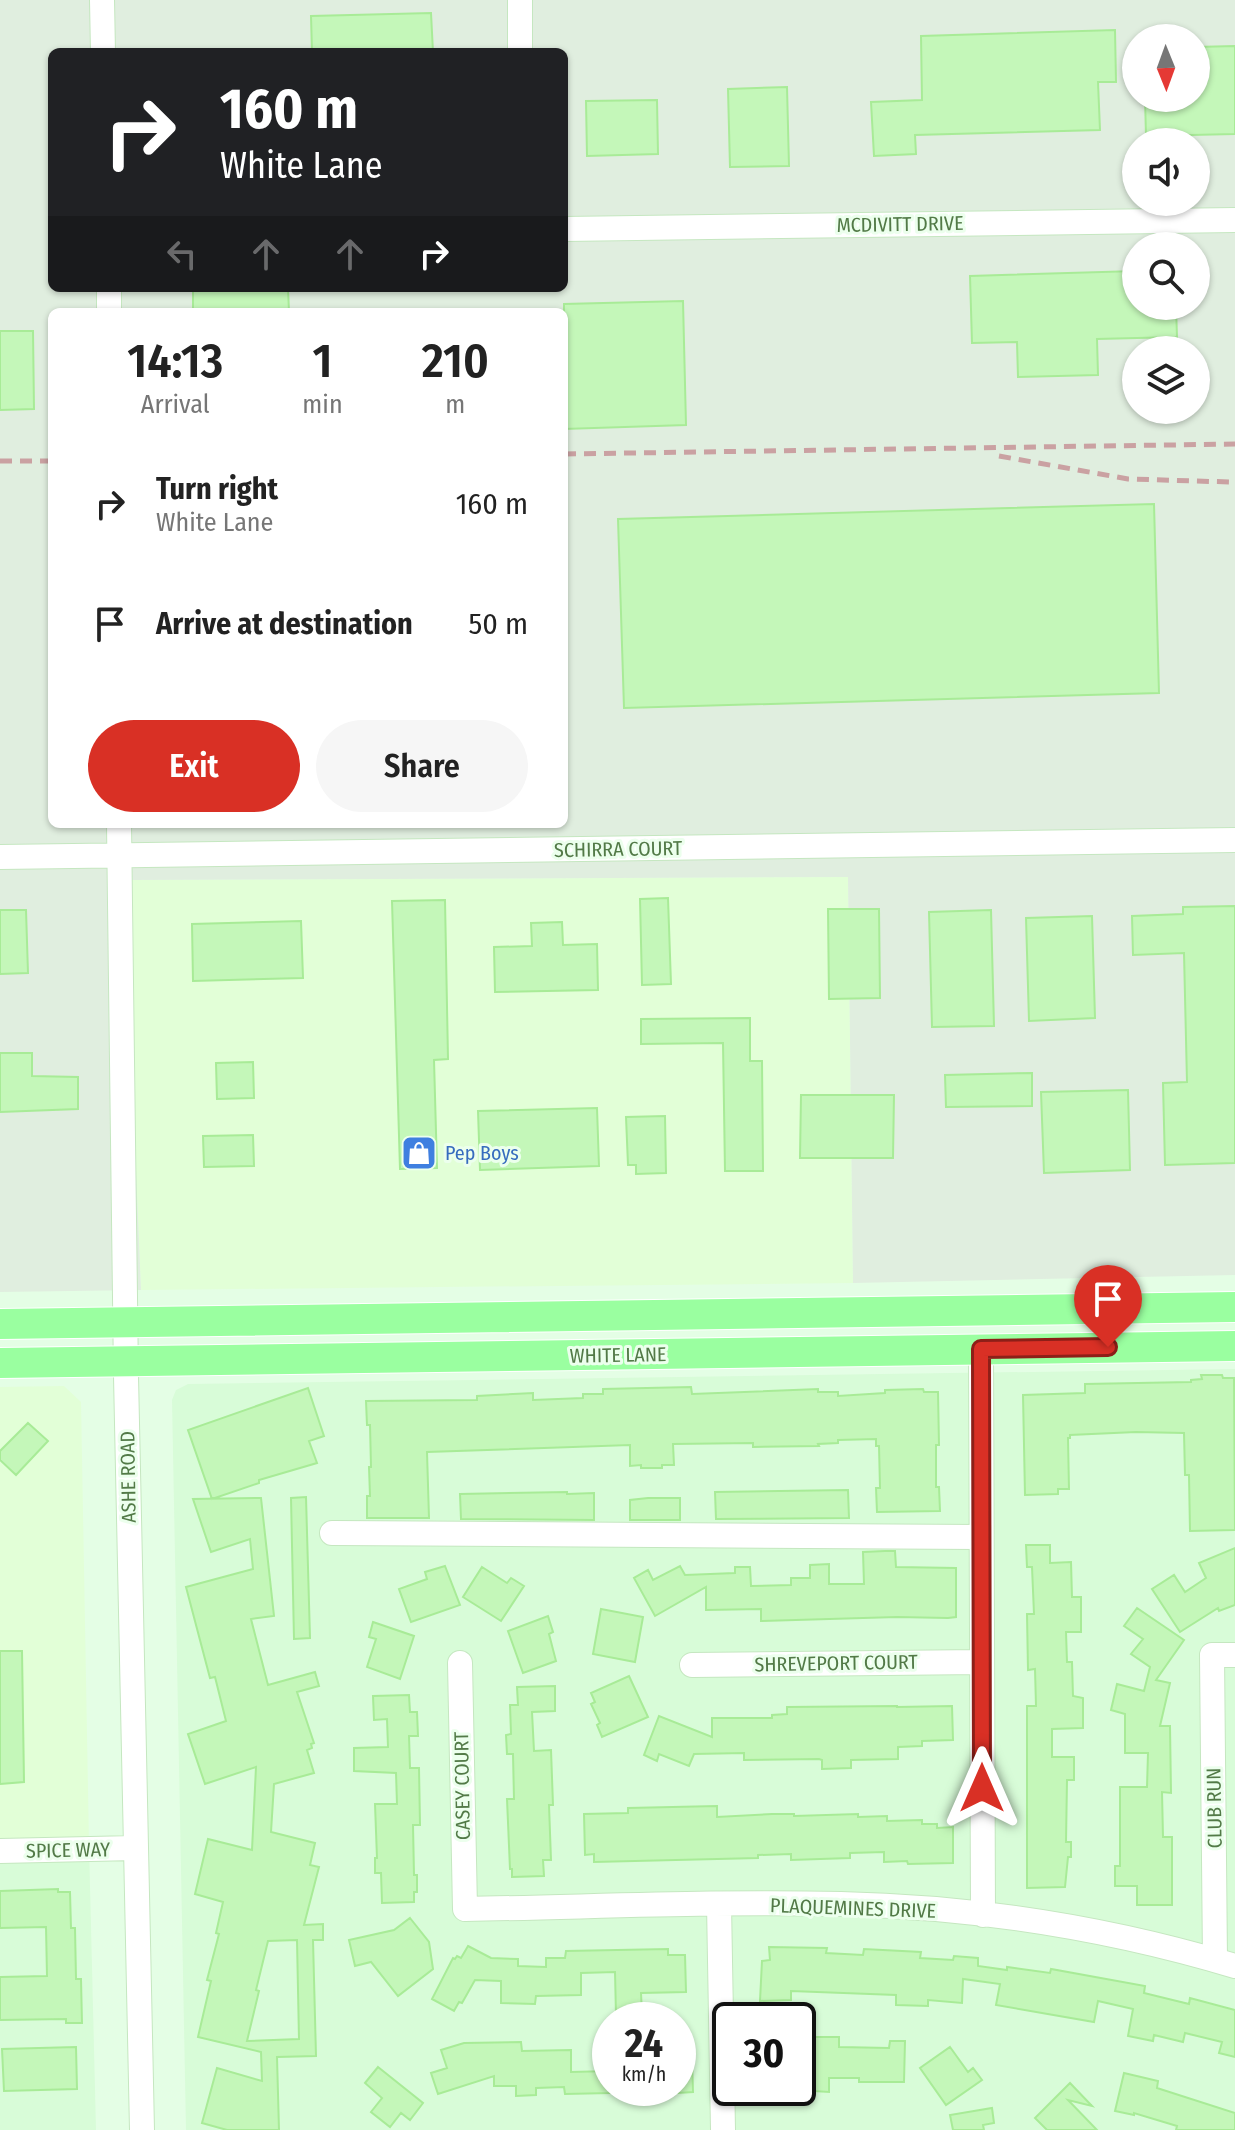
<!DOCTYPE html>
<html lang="en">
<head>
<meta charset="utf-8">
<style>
  :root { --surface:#fff; --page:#f6f6f6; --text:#222; --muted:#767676; --accent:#d93025 }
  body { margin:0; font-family:"Fira Sans Condensed",sans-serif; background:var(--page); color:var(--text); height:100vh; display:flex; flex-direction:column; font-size:30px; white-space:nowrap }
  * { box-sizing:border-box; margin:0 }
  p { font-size:26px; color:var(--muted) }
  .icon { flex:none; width:44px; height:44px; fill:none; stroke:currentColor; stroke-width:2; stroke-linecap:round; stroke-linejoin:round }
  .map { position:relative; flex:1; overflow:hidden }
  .drawer { position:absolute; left:48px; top:308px; width:520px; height:520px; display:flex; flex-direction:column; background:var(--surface); border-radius:12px; box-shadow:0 2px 6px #0004 }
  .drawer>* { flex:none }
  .banner { position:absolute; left:48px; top:48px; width:520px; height:244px; border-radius:12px; box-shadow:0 2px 6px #0004; background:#202124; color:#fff; overflow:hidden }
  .needle { width:52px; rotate:179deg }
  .controls { position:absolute; left:1122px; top:24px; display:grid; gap:16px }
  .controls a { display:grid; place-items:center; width:88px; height:88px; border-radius:50%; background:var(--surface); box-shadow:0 2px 6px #0004; font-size:40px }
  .speed { position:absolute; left:592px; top:2002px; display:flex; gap:16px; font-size:40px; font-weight:700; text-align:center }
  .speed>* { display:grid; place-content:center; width:104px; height:104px; border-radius:50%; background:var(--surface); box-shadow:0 2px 6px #0004; line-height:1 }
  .speed small { font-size:20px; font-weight:400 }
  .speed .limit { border:4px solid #111; border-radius:12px; background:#fff; color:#111 }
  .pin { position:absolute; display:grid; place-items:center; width:68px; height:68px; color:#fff; margin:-82px -34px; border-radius:50% 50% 50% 0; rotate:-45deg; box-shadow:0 0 8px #0007 }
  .pin .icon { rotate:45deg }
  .me { position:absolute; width:88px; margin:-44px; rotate:0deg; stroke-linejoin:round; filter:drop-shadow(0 0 6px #0008) }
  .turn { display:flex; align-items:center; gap:28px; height:168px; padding:0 40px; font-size:36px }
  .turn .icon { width:104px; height:104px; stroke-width:2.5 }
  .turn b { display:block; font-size:56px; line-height:68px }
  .lanes { display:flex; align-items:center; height:76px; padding:0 40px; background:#0003; justify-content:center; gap:40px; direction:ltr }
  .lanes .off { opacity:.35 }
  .eta { display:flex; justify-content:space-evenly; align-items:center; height:136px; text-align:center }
  .eta b { font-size:48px; font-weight:600; line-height:56px }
  .primary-button { display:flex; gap:16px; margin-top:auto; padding:16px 40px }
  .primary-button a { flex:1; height:92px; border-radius:48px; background:var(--accent); color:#fff; font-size:32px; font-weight:600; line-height:92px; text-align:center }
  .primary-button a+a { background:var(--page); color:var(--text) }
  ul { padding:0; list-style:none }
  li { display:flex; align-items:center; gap:24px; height:120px; padding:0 40px }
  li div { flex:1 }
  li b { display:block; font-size:30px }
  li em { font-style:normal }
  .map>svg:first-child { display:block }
  .residential { fill:#d8fcd8; fill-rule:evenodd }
  .commercial { fill:#e2ffd7 }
  .industrial { fill:#e0eedf; fill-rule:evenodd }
  .building { fill:#c4f7b9; stroke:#a8eb97; stroke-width:2; fill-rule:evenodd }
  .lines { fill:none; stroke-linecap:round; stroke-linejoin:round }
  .minor-casing { stroke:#c5e7c0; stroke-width:26 }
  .major-casing { stroke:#fff; stroke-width:32 }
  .minor { stroke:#fff; stroke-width:24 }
  .major { stroke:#9affa0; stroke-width:30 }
  .rail { stroke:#caa1a2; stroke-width:5; stroke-dasharray:12 8; stroke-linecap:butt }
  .route-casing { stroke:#8d1f18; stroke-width:20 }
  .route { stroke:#d93025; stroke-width:14 }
  .labels { text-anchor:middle; stroke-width:6; stroke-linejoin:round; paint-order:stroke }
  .street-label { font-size:20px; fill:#527a47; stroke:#ecffed }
  .shop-label { font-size:20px; fill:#366cbe; stroke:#ecffed; text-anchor:start }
</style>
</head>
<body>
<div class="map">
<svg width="1235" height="2130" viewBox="0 0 1235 2130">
  <rect width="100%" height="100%" fill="#e4fee5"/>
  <path class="residential" d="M1235,1369V2130H186L172,1400L176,1390L188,1384ZM610,2020H678V2088H610ZM730,2020H798V2088H730Z
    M0,1843L89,1845L96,2130H0Z"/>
  <path class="commercial" d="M848,877L853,1283L141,1290L123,880Z
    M64,1386L81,1402L89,1845L0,1843V1387Z"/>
  <path class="industrial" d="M0,0H1235V1275L853,1283L848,877L124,880L141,1290L0,1292ZM1136,38H1196V98H1136ZM52,52H564V288H52ZM1136,142H1196V202H1136ZM1136,246H1196V306H1136ZM52,312H564V824H52ZM1136,350H1196V410H1136Z"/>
  <path class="building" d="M431,13L433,52H312L311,16Z
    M1115,30L1116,82H1098L1100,130L915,135L916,154L874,156L871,102L922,100L921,36Z
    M1235,46V134L1146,136L1145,98H1196V47Z
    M787,87L789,166L730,167L728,89Z
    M657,100L658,154L587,156L586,101Z
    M1136,271V306H1176L1177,337L1097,339L1098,375L1018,377L1017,342L972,343L970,276Z
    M193,288H288L289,312H193Z
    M683,301L686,425L564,429V304Z
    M0,331H33L34,409L0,410Z
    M1154,504L1159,693L624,708L618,519Z
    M668,898L671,984L642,985L640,899Z
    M445,900L448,1059L434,1060L437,1168L400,1169L392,901Z
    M1235,906V1163L1165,1165L1163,1083L1187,1082L1184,953L1133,955L1132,916L1183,914V907Z
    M828,909H879L880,998L829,999Z
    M0,910H26L28,973L0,974Z
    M991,910L994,1026L932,1027L929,912Z
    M1092,916L1095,1018L1029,1021L1026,918Z
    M301,921L303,978L193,981L192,924Z
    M562,922L563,945L597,944L598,990L495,992L494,947L532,946L531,923Z
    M750,1018V1061H762L763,1171H725L723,1043L641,1044V1019Z
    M0,1053H32V1076L78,1077V1109L0,1112Z
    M253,1062L254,1098L217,1099L216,1063Z
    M1032,1073V1106L946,1107L945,1075Z
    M1128,1090L1130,1170L1044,1173L1041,1092Z
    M801,1095H894L893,1158H800Z
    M597,1108L599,1166L480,1170L478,1111Z
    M665,1116L666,1173L636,1174V1165H628L626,1117Z
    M253,1135L254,1166L204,1167L203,1136Z
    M1201,1375H1222L1223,1378H1234L1235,1530L1190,1531L1189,1475H1185L1184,1433L1136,1432L1070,1435V1438H1068L1069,1489H1058V1494L1025,1495L1023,1395L1085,1393V1384L1191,1382V1380L1202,1379Z
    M691,1387L692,1394L818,1389V1392H838V1396L885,1393V1390L923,1389L924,1392H938L939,1445H936V1487H939L940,1511L877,1512L876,1488H880L879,1446H876V1439L838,1440V1443L818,1444L819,1446L753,1447V1443L673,1444L674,1465H662V1468H641V1465L630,1466V1445L427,1452L429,1518H367V1496H370L369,1467H371L370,1425H367L366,1401L477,1400V1396L533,1393V1400L583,1398V1394H603V1389Z
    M308,1388L324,1436L309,1441L317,1463L259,1480V1483L212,1499L188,1430Z
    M28,1423L48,1441L16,1475L0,1460V1451Z
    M848,1490L849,1518L716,1519L715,1492Z
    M567,1492V1494L594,1493V1520L461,1519L460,1494Z
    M306,1497L310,1638L294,1639L291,1498Z
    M261,1498L274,1616L251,1619L268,1685L315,1672L319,1686L297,1692L314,1743L311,1744L312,1748L307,1750L314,1773L274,1784L271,1832L315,1843L310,1865L319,1867L304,1925L323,1924V1940H313L316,2056L277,2057L279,2130H227L202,2123L217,2068L262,2081L261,2052L198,2037L211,1981L207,1980L219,1934L216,1933L223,1902L195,1894L208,1839L252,1850L256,1767L205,1784L188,1734L226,1721L215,1677L210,1678L186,1587L253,1569L250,1539L211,1552L193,1499ZM297,1940L299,2039L247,2041L259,1991L256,1990L268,1941Z
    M648,1498H680V1520H630V1500Z
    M1026,1545H1050V1563L1071,1562L1072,1597H1081V1632H1066L1067,1662H1072L1073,1696L1083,1698V1728L1052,1729V1757H1074V1780H1067L1066,1842H1071V1857H1068L1065,1887L1027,1888V1706H1036L1035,1669L1028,1670L1027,1614H1034L1032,1567H1027Z
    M1235,1548V1605L1219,1611L1218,1608L1180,1632L1152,1589L1174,1575L1185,1592L1206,1578L1199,1563Z
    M885,1551H895L896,1567L956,1568V1617L948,1618L897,1617L761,1621V1609L706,1610V1587L655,1616L634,1578L648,1570L653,1580L680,1566L685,1575L735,1573V1567H750L751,1586L791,1585V1578H810V1565L829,1564V1584H864L863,1552Z
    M445,1566L460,1605L411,1622L399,1589L427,1579L425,1572Z
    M482,1567L507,1583L511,1578L524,1586L501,1621L463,1597Z
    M1137,1608L1184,1640L1156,1680L1170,1683L1160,1726H1170L1171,1793L1162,1792L1163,1837H1172V1905H1137V1886H1115V1866H1120V1787H1147L1148,1753H1125V1714L1111,1710L1117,1684L1144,1691L1150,1667L1131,1654L1143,1639L1124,1626Z
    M601,1609L643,1617L635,1662L593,1654Z
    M548,1616L553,1632L549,1634L556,1661L523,1673L508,1631Z
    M373,1622L414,1636L400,1679L367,1667L376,1639L369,1637Z
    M0,1651H22L24,1782L0,1784Z
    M629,1676L648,1717L602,1737L597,1725L600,1723L591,1704L595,1702L591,1693Z
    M555,1686V1711L532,1712L534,1751L551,1750L553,1805H549L551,1860H543L544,1876L512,1877V1869H510L507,1799H514L513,1754H507L506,1735L511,1734L510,1705H518L517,1687Z
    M409,1695L410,1712H417L418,1736H409L410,1768H419L420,1825H413L414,1875H417V1892H414V1902L382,1903L381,1873H375V1858H377L375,1804H397L396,1773L354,1771V1748L388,1747L387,1719L374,1720L373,1696Z
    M897,1706V1707L952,1706L953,1740L922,1741V1746L898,1747V1759L851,1760V1768L822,1769V1760L819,1759L744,1760V1753L694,1754L689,1766L659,1754L657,1761L644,1755L659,1716L712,1737V1718H772V1715L787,1714V1707Z
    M717,1806V1817L772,1814H794V1816L858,1814V1817L887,1816V1821L922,1820V1824H937V1828L953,1827V1863L908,1864L907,1861L884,1862V1852L850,1853V1858L791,1860V1854L758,1855V1858L594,1862V1854L585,1855L584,1814L628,1813V1808Z
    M58,1889V1892H70L71,1928H75L76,1979H81L82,2023H66V2019L0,2020V1977L47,1976L46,1927L0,1928V1891Z
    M410,1918L429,1942L433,1969L398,1996L371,1962L355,1966L349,1940L394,1930Z
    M468,1946L491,1958L518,1959V1966L546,1967V1958H565L566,1951L668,1949V1955H685L686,1992L641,1993L642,2014L616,2015L615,1972L581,1973V1995L536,1996L535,2004L501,2003V1981L475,1980L462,2003L459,2002L454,2011L432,1999L453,1958L455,1959L457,1956L461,1958Z
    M769,1947L827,1948L826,1953L863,1955L864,1949L921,1952L920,1958L953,1960L954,1956L978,1958V1966L1007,1970V1967L1050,1973L1051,1969L1145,1986L1144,1993L1189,2004L1190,1998L1235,2010V2057L1219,2053L1222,2042L1185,2033L1183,2042L1154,2035L1153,2041L1128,2036L1133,2009L1098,2001L1094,2022L996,2005L1000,1984L963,1979L962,2003L928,2000V2006L896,2005V1995L791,1991V2000L760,2001L762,1961L770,1960Z
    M807,2037H839V2047L889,2048L890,2041H905L904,2082H859V2078H829V2092L798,2090V2059H807Z
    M521,2042L522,2051L571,2050V2072L610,2071V2093L565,2094L564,2087L536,2088V2095L516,2096V2086H494V2076L438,2094L431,2073L447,2068L441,2050L464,2043Z
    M76,2047L77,2089L4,2091L2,2049Z
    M950,2047L968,2072L973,2068L982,2080L946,2105L920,2068Z
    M692,2057L693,2092L678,2093V2058Z
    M378,2067L423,2103L410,2120L401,2113L390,2127L371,2112L382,2098L365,2083Z
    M1124,2073L1158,2081L1157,2088L1235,2113V2130H1176L1177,2126L1134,2113V2115L1115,2111Z
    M1070,2083L1092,2106L1068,2100L1097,2130H1047L1035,2118Z
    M992,2108L994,2123L983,2125L984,2130H953L950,2115Z"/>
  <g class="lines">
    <defs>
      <path id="minor" d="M102,0L103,52
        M520,0V52
        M564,229L1235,220
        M109,288V312
        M119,824L126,1376L142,2130
        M0,857L1235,840
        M981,1349L983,1915
        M332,1533L980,1537
        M460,1663L465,1909C590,1907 716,1901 841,1904C973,1907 1108,1928 1235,1966
        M692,1665L981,1662
        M0,1851L135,1848
        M719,1904L723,2130
        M1215,1960L1212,1655H1235"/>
      <path id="major" d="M0,1324L1235,1307
        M0,1363L1235,1346"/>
    </defs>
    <use href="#minor" class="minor-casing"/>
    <use href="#major" class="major-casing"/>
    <use href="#minor" class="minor"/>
    <use href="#major" class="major"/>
    <path class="rail" d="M564,454L1235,444
      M999,456L1128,479L1230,482
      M0,461H52"/>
  </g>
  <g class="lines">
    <defs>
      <path id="route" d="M982,1788L981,1349L1108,1347"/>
    </defs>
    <use href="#route" class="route-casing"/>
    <use href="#route" class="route"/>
  </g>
  <defs>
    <symbol id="shop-square" viewBox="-11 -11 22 22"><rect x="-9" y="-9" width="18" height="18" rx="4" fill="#3f7fe0" stroke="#ecffed"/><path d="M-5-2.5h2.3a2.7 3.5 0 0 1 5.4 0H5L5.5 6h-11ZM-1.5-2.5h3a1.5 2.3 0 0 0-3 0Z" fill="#fff"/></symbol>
  </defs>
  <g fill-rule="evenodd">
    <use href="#shop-square" x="399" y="1133" width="40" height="40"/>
  </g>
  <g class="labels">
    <g class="street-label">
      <text transform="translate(900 224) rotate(-1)" y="7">MCDIVITT DRIVE</text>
      <text transform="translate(618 849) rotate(-1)" y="7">SCHIRRA COURT</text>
      <text transform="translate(618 1355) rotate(-1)" y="7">WHITE LANE</text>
      <text transform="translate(128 1477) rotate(-91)" y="7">ASHE ROAD</text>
      <text transform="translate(836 1663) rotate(-1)" y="7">SHREVEPORT COURT</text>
      <text transform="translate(462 1786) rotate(-91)" y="7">CASEY COURT</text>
      <text transform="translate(1214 1808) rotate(-91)" y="7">CLUB RUN</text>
      <text transform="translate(68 1850) rotate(-1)" y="7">SPICE WAY</text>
      <text transform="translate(853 1908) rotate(2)" y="7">PLAQUEMINES DRIVE</text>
    </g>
    <g class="shop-label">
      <text x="445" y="1160">Pep Boys</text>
    </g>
  </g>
</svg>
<div class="controls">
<a><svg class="needle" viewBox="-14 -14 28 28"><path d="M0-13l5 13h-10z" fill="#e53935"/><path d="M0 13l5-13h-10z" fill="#767676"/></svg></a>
<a><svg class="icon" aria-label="sound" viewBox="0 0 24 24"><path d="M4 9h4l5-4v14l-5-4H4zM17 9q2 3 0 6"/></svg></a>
<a><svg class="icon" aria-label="search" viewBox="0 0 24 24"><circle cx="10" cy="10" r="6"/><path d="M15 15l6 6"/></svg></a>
<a><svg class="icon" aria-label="layers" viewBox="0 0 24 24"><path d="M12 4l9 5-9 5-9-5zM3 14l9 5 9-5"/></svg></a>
</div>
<div class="speed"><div>24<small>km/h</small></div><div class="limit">30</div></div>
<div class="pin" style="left:1108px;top:1347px;background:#d93025"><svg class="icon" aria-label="arrive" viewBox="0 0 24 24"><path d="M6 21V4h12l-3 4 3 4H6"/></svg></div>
<svg class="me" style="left:982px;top:1788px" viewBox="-20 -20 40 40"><path d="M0-17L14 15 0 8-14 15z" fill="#d93025" stroke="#fff" stroke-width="4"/></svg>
<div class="banner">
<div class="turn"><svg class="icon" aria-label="right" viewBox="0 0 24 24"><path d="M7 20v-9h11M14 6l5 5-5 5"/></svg><div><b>160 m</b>White Lane</div></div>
<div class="lanes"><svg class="icon off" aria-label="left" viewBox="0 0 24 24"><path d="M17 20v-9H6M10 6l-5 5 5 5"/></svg><svg class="icon off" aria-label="ahead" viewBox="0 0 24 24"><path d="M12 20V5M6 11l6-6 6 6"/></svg><svg class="icon off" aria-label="ahead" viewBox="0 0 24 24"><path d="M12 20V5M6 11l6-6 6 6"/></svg><svg class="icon" aria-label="right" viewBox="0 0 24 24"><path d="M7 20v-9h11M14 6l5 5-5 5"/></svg></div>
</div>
<section class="drawer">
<div class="eta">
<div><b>14:13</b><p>Arrival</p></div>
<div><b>1</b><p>min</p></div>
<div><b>210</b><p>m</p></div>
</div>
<ul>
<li><svg class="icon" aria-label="right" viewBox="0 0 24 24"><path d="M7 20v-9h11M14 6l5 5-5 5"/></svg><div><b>Turn right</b><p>White Lane</p></div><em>160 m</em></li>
<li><svg class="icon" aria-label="arrive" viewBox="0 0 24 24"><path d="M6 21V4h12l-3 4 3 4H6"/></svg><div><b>Arrive at destination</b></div><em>50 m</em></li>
</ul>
<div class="primary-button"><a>Exit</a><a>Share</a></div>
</section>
</div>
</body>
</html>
